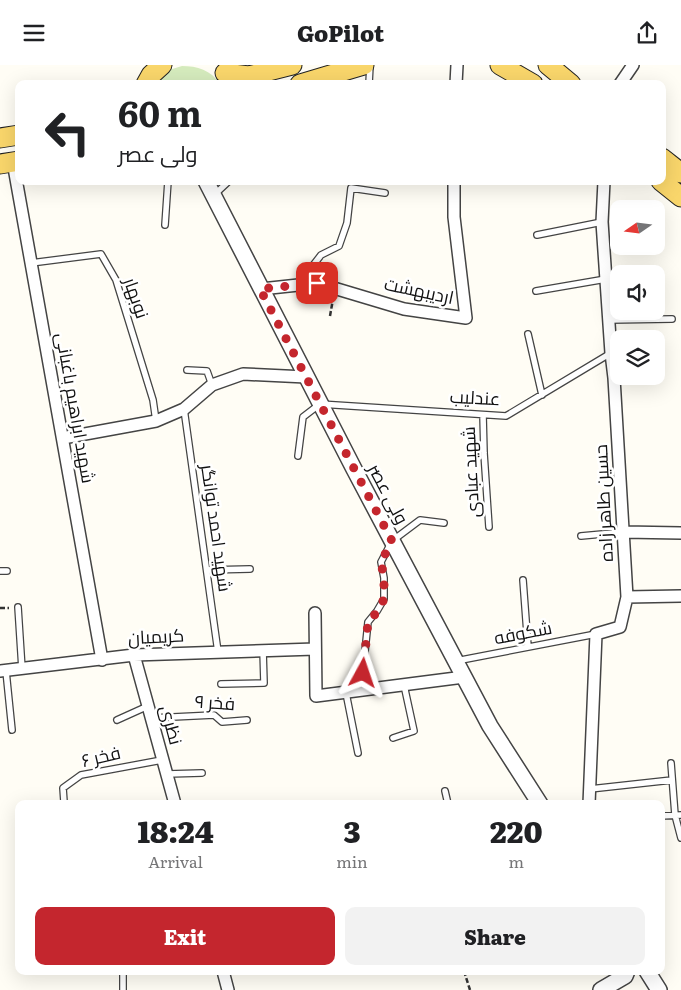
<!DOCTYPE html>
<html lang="en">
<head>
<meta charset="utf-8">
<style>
  :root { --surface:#fff; --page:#f2f2f2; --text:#202124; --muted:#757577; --accent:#c4262e }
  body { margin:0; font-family:Literata,Cairo,serif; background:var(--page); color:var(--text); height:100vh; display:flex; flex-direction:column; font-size:19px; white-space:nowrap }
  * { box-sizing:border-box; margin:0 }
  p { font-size:16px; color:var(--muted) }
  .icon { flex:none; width:28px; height:28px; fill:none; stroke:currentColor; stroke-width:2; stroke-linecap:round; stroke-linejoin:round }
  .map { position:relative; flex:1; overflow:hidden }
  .drawer { position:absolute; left:15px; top:735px; width:650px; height:175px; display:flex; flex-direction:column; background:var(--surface); border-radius:10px; box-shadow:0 5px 20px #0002 }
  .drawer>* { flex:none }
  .banner { position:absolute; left:15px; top:15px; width:651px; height:105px; border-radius:10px; box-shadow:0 5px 20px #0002; background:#fff; color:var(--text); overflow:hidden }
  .needle { width:32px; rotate:256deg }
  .controls { position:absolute; left:610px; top:135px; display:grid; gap:10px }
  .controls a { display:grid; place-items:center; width:55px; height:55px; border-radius:10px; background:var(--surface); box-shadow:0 5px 20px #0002; font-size:25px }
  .pin { position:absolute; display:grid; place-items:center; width:42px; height:42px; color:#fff; margin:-21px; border-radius:10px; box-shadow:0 2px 8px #0006 }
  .me { position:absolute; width:55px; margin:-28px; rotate:5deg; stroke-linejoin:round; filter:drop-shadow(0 0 4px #0008) }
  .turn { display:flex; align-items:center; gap:18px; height:105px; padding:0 20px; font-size:22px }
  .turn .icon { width:65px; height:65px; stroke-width:2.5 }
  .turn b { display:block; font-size:35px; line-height:42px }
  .eta { display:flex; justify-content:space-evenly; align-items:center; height:85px; text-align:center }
  .eta b { font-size:30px; font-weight:800; line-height:35px }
  .action { display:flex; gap:10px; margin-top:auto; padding:10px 20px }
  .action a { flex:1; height:58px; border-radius:10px; background:var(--accent); color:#fff; font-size:20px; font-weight:800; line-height:58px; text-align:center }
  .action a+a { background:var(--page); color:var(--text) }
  header { display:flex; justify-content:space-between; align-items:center; height:65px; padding:0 20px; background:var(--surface); font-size:22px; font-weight:800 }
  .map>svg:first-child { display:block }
  .green { fill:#d5ebbd }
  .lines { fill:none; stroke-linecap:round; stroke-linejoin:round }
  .service-casing { stroke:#444; stroke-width:8 }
  .minor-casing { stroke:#444; stroke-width:14 }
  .tertiary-casing { stroke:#444; stroke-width:18 }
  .primary-casing { stroke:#222; stroke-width:21 }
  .path { stroke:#333; stroke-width:2.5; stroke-dasharray:5 2.5; stroke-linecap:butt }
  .service { stroke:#fff; stroke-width:5.5 }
  .minor { stroke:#fff; stroke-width:11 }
  .tertiary { stroke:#fff; stroke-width:15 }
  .primary { stroke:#f9d66b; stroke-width:19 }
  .route { stroke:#c4262e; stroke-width:9; stroke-dasharray:0 16.2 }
  .labels { text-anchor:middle; stroke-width:5; stroke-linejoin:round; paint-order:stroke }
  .street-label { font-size:18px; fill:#111; stroke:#fff }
</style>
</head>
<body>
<header><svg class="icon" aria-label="menu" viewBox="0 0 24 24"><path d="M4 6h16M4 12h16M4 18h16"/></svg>GoPilot<svg class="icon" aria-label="share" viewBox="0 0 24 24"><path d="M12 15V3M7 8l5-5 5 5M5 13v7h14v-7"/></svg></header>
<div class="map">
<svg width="681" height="925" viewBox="0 0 681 925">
  <rect width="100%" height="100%" fill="#fffdf5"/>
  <path class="green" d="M182,1C197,1 211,5 220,19H155L169,5Z"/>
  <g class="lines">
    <defs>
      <path id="service" d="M369,19L370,0
        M214,130L229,116
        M165,160L168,116
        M537,170L602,157
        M31,198L101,189L116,215L153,335L156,356
        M317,218L311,203L321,190L339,181L347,158L351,123L385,128
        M536,226L606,214
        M609,255L672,254
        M528,269L542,330
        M187,305L207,306L212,320
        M184,344L218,587
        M483,350L484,388L489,462
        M298,391L303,352L320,339L506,351L611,288
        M581,471L624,467
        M207,505L250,504
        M0,506H7
        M523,515L528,582
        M18,542L22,604
        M456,596L596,569
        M6,606L12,665
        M221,619L264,618L263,585
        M361,625L368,557L377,546L384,534V513L381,497L392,476L420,455L444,458
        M346,628L358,688
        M152,653L214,650L222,657L247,655
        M117,655L148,641
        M393,673L414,666L404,620
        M671,698L675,750L681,773
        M167,709L202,708
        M590,724L672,715
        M445,726L448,739
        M64,737L63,723L81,710L162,695
        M661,751L681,750
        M123,906V925"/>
      <path id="minor" d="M456,19L457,0
        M620,19L633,0
        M13,97L102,595
        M261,224L317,218L404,244L466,253L454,152V116
        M63,373L156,356L184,344L212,320L243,309L306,312
        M624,467L681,468
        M627,532L681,531
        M315,548L316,631L464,612
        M134,590L175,739
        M0,606L134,590L315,584
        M589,739L596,569L620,562L627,532L614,313L611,288L602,157L604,116
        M223,906L228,925"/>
      <path id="tertiary" d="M206,116L354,404L490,661L540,739
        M647,906L659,925
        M601,925L625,911L627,906"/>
      <path id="primary" d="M500,0L533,19
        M548,0L571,19
        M225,8L249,11L292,0
        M146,19L151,10L162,0
        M300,19L364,0
        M0,73L19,70
        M662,93L681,108
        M0,99L19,96
        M661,116L681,132"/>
    </defs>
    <use href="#service" class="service-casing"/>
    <use href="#minor" class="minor-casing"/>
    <use href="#tertiary" class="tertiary-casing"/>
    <use href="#primary" class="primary-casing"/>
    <path class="path" d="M330,251L333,234
      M0,543H9
      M464,906L470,925"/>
    <use href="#service" class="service"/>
    <use href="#minor" class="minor"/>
    <use href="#tertiary" class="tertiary"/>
    <use href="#primary" class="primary"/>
  </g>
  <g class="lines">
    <path class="route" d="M317,218L260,224L392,476L381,497L384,513V534L378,546L368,557L363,608"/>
  </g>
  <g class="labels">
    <g class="street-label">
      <text transform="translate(419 226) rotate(12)" y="6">اردیبهشت</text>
      <text transform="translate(136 233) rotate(71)" y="6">نوبهار</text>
      <text transform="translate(475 333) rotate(3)" y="6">عندلیب</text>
      <text transform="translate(75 343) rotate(80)" y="6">شهید ابراهیم باغبانی</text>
      <text transform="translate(471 407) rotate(-93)" y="6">شهید عبادی</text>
      <text transform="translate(388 429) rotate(62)" y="6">ولی عصر</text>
      <text transform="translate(604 438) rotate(-93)" y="6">حسین طاهر زاده</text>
      <text transform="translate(216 463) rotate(82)" y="6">شهید احمد توانگر</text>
      <text transform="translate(523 568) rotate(-11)" y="6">شکوفه</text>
      <text transform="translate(156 572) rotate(-3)" y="6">کریمیان</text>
      <text transform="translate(215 638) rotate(4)" y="6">فخر ۹</text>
      <text transform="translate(171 660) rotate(75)" y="6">نظری</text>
      <text transform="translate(101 692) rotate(-13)" y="6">فخر ۶</text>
    </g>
  </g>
</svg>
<div class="controls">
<a><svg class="needle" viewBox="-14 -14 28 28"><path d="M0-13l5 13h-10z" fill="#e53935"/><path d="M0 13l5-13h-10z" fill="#757577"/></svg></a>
<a><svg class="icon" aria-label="sound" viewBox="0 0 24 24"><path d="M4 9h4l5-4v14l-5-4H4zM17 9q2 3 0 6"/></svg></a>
<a><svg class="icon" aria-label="layers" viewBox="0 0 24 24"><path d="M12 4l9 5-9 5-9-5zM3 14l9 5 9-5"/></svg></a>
</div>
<div class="pin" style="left:317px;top:218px;background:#d93025"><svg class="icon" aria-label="arrive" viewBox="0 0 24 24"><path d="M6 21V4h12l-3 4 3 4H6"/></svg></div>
<svg class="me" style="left:363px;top:608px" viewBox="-20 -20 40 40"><path d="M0-17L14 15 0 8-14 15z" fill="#c4262e" stroke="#fff" stroke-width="4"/></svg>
<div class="banner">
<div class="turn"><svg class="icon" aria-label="left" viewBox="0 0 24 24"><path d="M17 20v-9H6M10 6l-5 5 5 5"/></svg><div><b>60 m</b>ولی عصر</div></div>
</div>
<section class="drawer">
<div class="eta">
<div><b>18:24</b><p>Arrival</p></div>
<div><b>3</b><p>min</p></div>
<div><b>220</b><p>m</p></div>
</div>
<div class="action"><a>Exit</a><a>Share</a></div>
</section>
</div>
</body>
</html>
